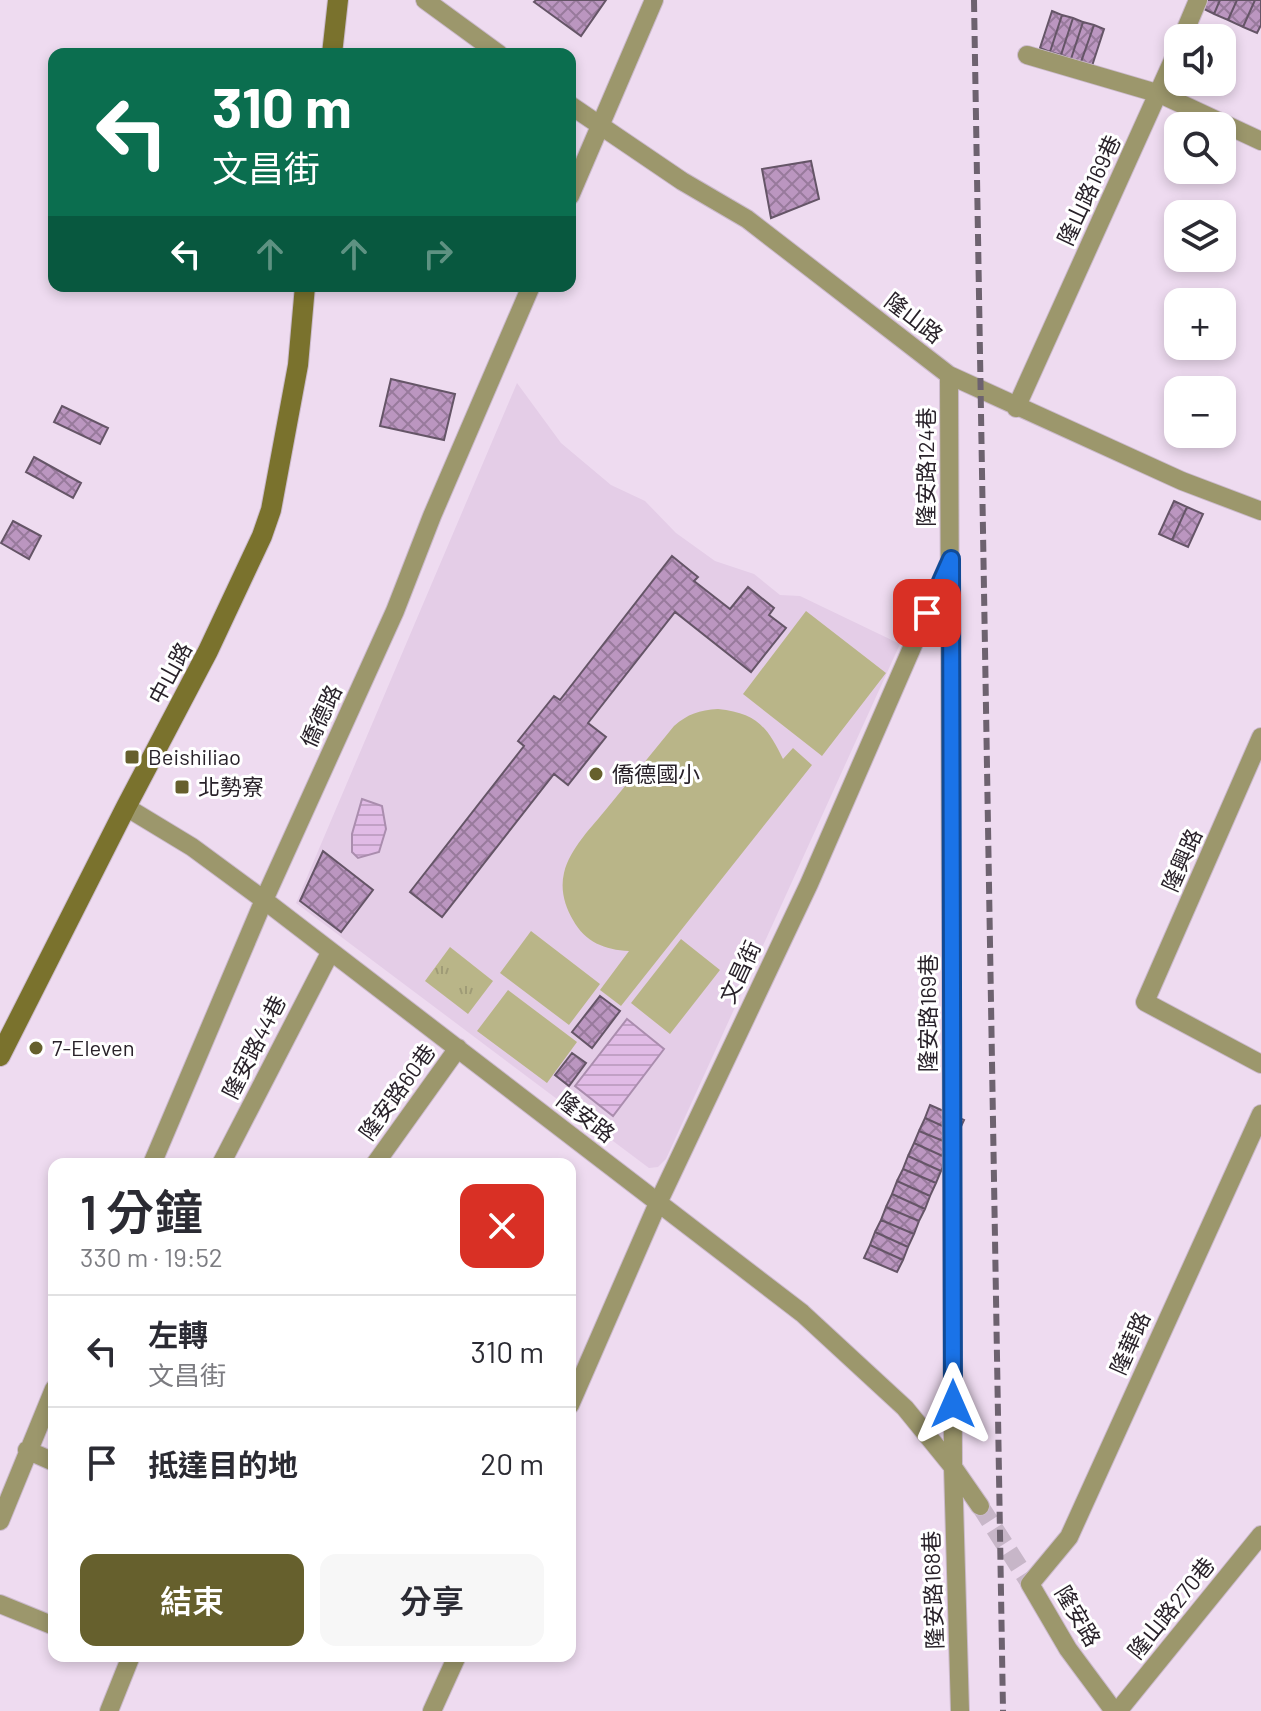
<!DOCTYPE html>
<html lang="zh-TW">
<head>
<meta charset="utf-8">
<style>
  :root { --surface:#fff; --page:#f7f7f7; --text:#2b2b33; --muted:#7c7c81; --line:#e1e1e2; --accent:#66602d }
  body { margin:0; font-family:Barlow,"Noto Sans TC",sans-serif; background:var(--page); color:var(--text); height:100vh; display:flex; flex-direction:column; font-size:30px; white-space:nowrap }
  * { box-sizing:border-box; margin:0 }
  p { font-size:26px; color:var(--muted) }
  .icon { flex:none; width:44px; height:44px; fill:none; stroke:currentColor; stroke-width:2; stroke-linecap:round; stroke-linejoin:round }
  .map { position:relative; flex:1; overflow:hidden }
  .side { position:absolute; left:48px; top:1158px; width:528px; height:504px; display:flex; flex-direction:column; background:var(--surface); border-radius:16px; box-shadow:0 4px 12px #0003 }
  .side>* { flex:none }
  .banner { position:absolute; left:48px; top:48px; width:528px; height:244px; border-radius:16px; box-shadow:0 4px 12px #0003; background:#0b6e4f; color:#fff; overflow:hidden }
  .controls { position:absolute; left:1164px; top:24px; display:grid; gap:16px }
  .controls a { display:grid; place-items:center; width:72px; height:72px; border-radius:16px; background:var(--surface); box-shadow:0 4px 12px #0003; font-size:40px }
  .pin { position:absolute; display:grid; place-items:center; width:68px; height:68px; color:#fff; margin:-34px; border-radius:16px; box-shadow:0 4px 12px #0006 }
  .me { position:absolute; width:88px; margin:-44px; rotate:0deg; stroke-linejoin:round; filter:drop-shadow(0 0 6px #0008) }
  .turn { display:flex; align-items:center; gap:28px; height:168px; padding:0 32px; font-size:36px }
  .turn .icon { width:104px; height:104px; stroke-width:2.5 }
  .turn b { display:block; font-size:56px; line-height:68px }
  .lanes { display:flex; align-items:center; height:76px; padding:0 32px; background:#0003; justify-content:center; gap:40px; direction:ltr }
  .lanes .off { opacity:.35 }
  .round { display:grid; place-items:center; flex:none; width:84px; height:84px; border-radius:16px; background:var(--page) }
  .headline { display:flex; align-items:center; justify-content:space-between; height:136px; padding:0 32px }
  h1 { font-size:48px; font-weight:600; line-height:60px }
  .primary-button { display:flex; gap:16px; margin-top:auto; padding:16px 32px }
  .primary-button a { flex:1; height:92px; border-radius:16px; background:var(--accent); color:#fff; font-size:32px; font-weight:600; line-height:92px; text-align:center }
  .primary-button a+a { background:var(--page); color:var(--text) }
  ul { padding:0; list-style:none }
  li { display:flex; align-items:center; gap:24px; height:112px; padding:0 32px; border-top:2px solid var(--line) }
  li div { flex:1 }
  li b { display:block; font-size:30px }
  li em { font-style:normal }
  .map>svg:first-child { display:block }
  .built { fill:#e4cde7 }
  .grass { fill:url(#grass-tufts) }
  .pitch { fill:#b9b588 }
  .water { fill:url(#water-rules); stroke:#aa8dae; stroke-width:2 }
  .building { fill:url(#building-cross-hatch); stroke:#655567; stroke-width:2 }
  .lines { fill:none; stroke-linecap:round; stroke-linejoin:round }
  .street-tunnel { stroke:#c7b6c8; stroke-width:18; stroke-dasharray:18 9; stroke-linecap:butt }
  .street-casing { stroke:#cbbacc; stroke-width:20 }
  .secondary-casing { stroke:#cbbacc; stroke-width:22 }
  .street { stroke:#9c976c; stroke-width:18 }
  .secondary { stroke:#7a722d; stroke-width:20 }
  .rail { stroke:#6d626f; stroke-width:6; stroke-dasharray:12 6; stroke-linecap:butt }
  .route-casing { stroke:#114b97; stroke-width:20 }
  .route { stroke:#1a73e8; stroke-width:14 }
  .poi-dot { fill:#66602d; stroke:#fff; stroke-width:3 }
  .labels { text-anchor:middle; stroke-width:6; stroke-linejoin:round; paint-order:stroke }
  .street-label { font-size:22px; fill:#29222a; stroke:#fff }
  .poi-label { font-size:22px; fill:#29222a; stroke:#fff; text-anchor:start }
</style>
</head>
<body>
<div class="map">
<svg width="1261" height="1711" viewBox="0 0 1261 1711">
  <defs>
    <pattern id="grass-tufts" width="24" height="20" patternUnits="userSpaceOnUse" patternTransform="scale(2)"><rect width="24" height="20" fill="#b9b588"/><path d="M3 7l-1-3M5 7V3M7 7l1-3M15 17l-1-3M17 17v-4M19 17l1-3" fill="none" stroke="#9f9b76"/></pattern>
    <pattern id="water-rules" width="6" height="5" patternUnits="userSpaceOnUse" patternTransform="scale(2)"><rect width="6" height="5" fill="#e1bbe6"/><path d="M0 2.5h6" fill="none" stroke="#c1a0c5"/></pattern>
    <pattern id="building-cross-hatch" width="8" height="8" patternUnits="userSpaceOnUse" patternTransform="scale(2)"><rect width="8" height="8" fill="#bb96c0"/><path d="M0 0l8 8M0 8l8-8" fill="none" stroke="#987a9c"/></pattern>
  </defs>
  <rect width="100%" height="100%" fill="#eedbf0"/>
  <path class="built" d="M517,383L561,443L611,485L645,501L676,533L715,561L754,574L780,595L800,596L900,644L666,1159L658,1167L649,1168L296,903Z"/>
  <path class="grass" d="M450,947L493,981L468,1014L425,981Z"/>
  <path class="pitch" d="M806,611L886,673L822,756L743,694Z
    M718,709C756,713 767,726 783,759L793,748L812,765L621,1006L600,990L629,951C605,950 585,942 573,920C565,906 560,890 564,873C570,848 592,827 608,807C630,780 652,753 674,726C688,714 699,710 718,709Z
    M531,931L600,984L569,1025L500,973Z
    M681,939L720,970L670,1034L631,1003Z
    M508,990L577,1042L547,1083L477,1031Z"/>
  <path class="water" d="M362,799L382,806L386,829L379,852L358,858L352,852V834Z
    M627,1019L664,1049L613,1116L575,1086Z"/>
  <path class="building" d="M536,0H606L581,36L534,2Z
    M1203,0H1220L1214,14L1200,7Z
    M1220,0H1237L1228,20L1214,14Z
    M1237,0H1255L1243,27L1228,20Z
    M1255,0H1261V25L1257,33L1243,27Z
    M1052,11L1062,15L1050,52L1040,48Z
    M1062,15L1073,18L1061,55L1050,52Z
    M1073,18L1083,22L1071,59L1061,55Z
    M1083,22L1094,25L1081,62L1071,59Z
    M1094,25L1104,29L1092,66L1081,62Z
    M811,161L819,199L771,218L762,169Z
    M391,379L455,394L444,440L380,426Z
    M62,406L108,428L100,444L54,422Z
    M34,457L81,483L73,498L26,472Z
    M1174,501L1187,507L1172,540L1159,534Z
    M1187,507L1203,514L1188,547L1172,540Z
    M13,521L41,536L29,559L1,543Z
    M672,556L698,577L694,581L730,609L748,587L774,608L769,615L786,628L751,672L675,612L588,723L606,737L568,785L554,774L442,917L410,892L524,746L518,741L554,696L560,700Z
    M323,851L373,890L341,932L300,901Z
    M600,996L620,1011L592,1048L572,1032Z
    M572,1053L586,1063L569,1086L555,1075Z
    M930,1105L964,1120L958,1133L925,1118Z
    M925,1118L958,1133L953,1145L919,1131Z
    M919,1131L953,1145L947,1158L914,1143Z
    M914,1143L947,1158L941,1171L908,1156Z
    M908,1156L941,1171L936,1183L903,1169Z
    M903,1169L936,1183L930,1196L897,1181Z
    M897,1181L930,1196L925,1209L892,1194Z
    M892,1194L925,1209L919,1221L886,1207Z
    M886,1207L919,1221L914,1234L881,1220Z
    M881,1220L914,1234L908,1247L875,1232Z
    M875,1232L908,1247L903,1260L870,1245Z
    M870,1245L903,1260L897,1272L864,1258Z"/>
  <g class="lines">
    <path class="street-tunnel" d="M980,1506L1030,1584"/>
    <defs>
      <path id="street" d="M425,0L499,54
        M1182,38L1198,0
        M1027,55L1160,94L1261,141
        M570,105L682,181L747,219L949,375L1182,481L1261,511
        M570,196L654,0
        M949,375L953,1467L960,1711
        M1016,408L1178,49
        M1261,737L1145,1002L1261,1064
        M126,807L192,847L264,900L802,1313L905,1408L953,1467L980,1506
        M152,1164L264,900L395,611L432,516L531,286
        M221,1164L330,953
        M375,1164L458,1048
        M570,1405L658,1203L809,884L948,565
        M27,1450L54,1462
        M0,1521L54,1389
        M0,1604L54,1626
        M109,1711L131,1656
        M432,1711L457,1656
        M1114,1711L1068,1649L1030,1584L1069,1537L1261,1114
        M1118,1711L1261,1535"/>
      <path id="secondary" d="M332,54L338,0
        M0,1056L126,807L208,651L262,536L271,510L298,365L305,286"/>
    </defs>
    <use href="#street" class="street-casing"/>
    <use href="#secondary" class="secondary-casing"/>
    <use href="#street" class="street"/>
    <use href="#secondary" class="secondary"/>
    <path class="rail" d="M974,0L1003,1711"/>
  </g>
  <g class="lines">
    <defs>
      <path id="route" d="M927,613L951,559L953,1404"/>
    </defs>
    <use href="#route" class="route-casing"/>
    <use href="#route" class="route"/>
  </g>
  <g class="poi-dot">
    <rect x="124" y="749" width="16" height="16" rx="4"/>
    <circle cx="596" cy="774" r="8"/>
    <rect x="174" y="779" width="16" height="16" rx="4"/>
    <circle cx="36" cy="1048" r="8"/>
  </g>
  <g class="labels">
    <g class="street-label">
      <text transform="translate(1089 190) rotate(-65)" y="8">隆山路169巷</text>
      <text transform="translate(914 318) rotate(38)" y="8">隆山路</text>
      <text transform="translate(926 467) rotate(-90)" y="8">隆安路124巷</text>
      <text transform="translate(170 673) rotate(-62)" y="8">中山路</text>
      <text transform="translate(321 716) rotate(-65)" y="8">僑德路</text>
      <text transform="translate(1182 860) rotate(-66)" y="8">隆興路</text>
      <text transform="translate(740 972) rotate(-65)" y="8">文昌街</text>
      <text transform="translate(928 1013) rotate(-90)" y="8">隆安路169巷</text>
      <text transform="translate(254 1047) rotate(-63)" y="8">隆安路44巷</text>
      <text transform="translate(397 1092) rotate(-54)" y="8">隆安路60巷</text>
      <text transform="translate(586 1117) rotate(38)" y="8">隆安路</text>
      <text transform="translate(1130 1343) rotate(-66)" y="8">隆華路</text>
      <text transform="translate(933 1590) rotate(-92)" y="8">隆安路168巷</text>
      <text transform="translate(1171 1608) rotate(-51)" y="8">隆山路270巷</text>
      <text transform="translate(1078 1616) rotate(59)" y="8">隆安路</text>
    </g>
    <g class="poi-label">
      <text x="148" y="765">Beishiliao</text>
      <text x="612" y="782">僑德國小</text>
      <text x="198" y="795">北勢寮</text>
      <text x="52" y="1056">7-Eleven</text>
    </g>
  </g>
</svg>
<div class="controls">
<a><svg class="icon" aria-label="sound" viewBox="0 0 24 24"><path d="M4 9h4l5-4v14l-5-4H4zM17 9q2 3 0 6"/></svg></a>
<a><svg class="icon" aria-label="search" viewBox="0 0 24 24"><circle cx="10" cy="10" r="6"/><path d="M15 15l6 6"/></svg></a>
<a><svg class="icon" aria-label="layers" viewBox="0 0 24 24"><path d="M12 4l9 5-9 5-9-5zM3 14l9 5 9-5"/></svg></a>
<a>+</a>
<a>−</a>
</div>
<div class="pin" style="left:927px;top:613px;background:#d93025"><svg class="icon" aria-label="arrive" viewBox="0 0 24 24"><path d="M6 21V4h12l-3 4 3 4H6"/></svg></div>
<svg class="me" style="left:953px;top:1404px" viewBox="-20 -20 40 40"><path d="M0-17L14 15 0 8-14 15z" fill="#1a73e8" stroke="#fff" stroke-width="4"/></svg>
<div class="banner">
<div class="turn"><svg class="icon" aria-label="left" viewBox="0 0 24 24"><path d="M17 20v-9H6M10 6l-5 5 5 5"/></svg><div><b>310 m</b>文昌街</div></div>
<div class="lanes"><svg class="icon" aria-label="left" viewBox="0 0 24 24"><path d="M17 20v-9H6M10 6l-5 5 5 5"/></svg><svg class="icon off" aria-label="ahead" viewBox="0 0 24 24"><path d="M12 20V5M6 11l6-6 6 6"/></svg><svg class="icon off" aria-label="ahead" viewBox="0 0 24 24"><path d="M12 20V5M6 11l6-6 6 6"/></svg><svg class="icon off" aria-label="right" viewBox="0 0 24 24"><path d="M7 20v-9h11M14 6l5 5-5 5"/></svg></div>
</div>
<section class="side">
<div class="headline"><div><h1>1 分鐘</h1><p>330 m · 19:52</p></div><a class="round" style="background:#d93025;color:#fff"><svg class="icon" aria-label="close" viewBox="0 0 24 24"><path d="M6 6l12 12M18 6L6 18"/></svg></a></div>
<ul>
<li><svg class="icon" aria-label="left" viewBox="0 0 24 24"><path d="M17 20v-9H6M10 6l-5 5 5 5"/></svg><div><b>左轉</b><p>文昌街</p></div><em>310 m</em></li>
<li><svg class="icon" aria-label="arrive" viewBox="0 0 24 24"><path d="M6 21V4h12l-3 4 3 4H6"/></svg><div><b>抵達目的地</b></div><em>20 m</em></li>
</ul>
<div class="primary-button"><a>結束</a><a>分享</a></div>
</section>
</div>
</body>
</html>
